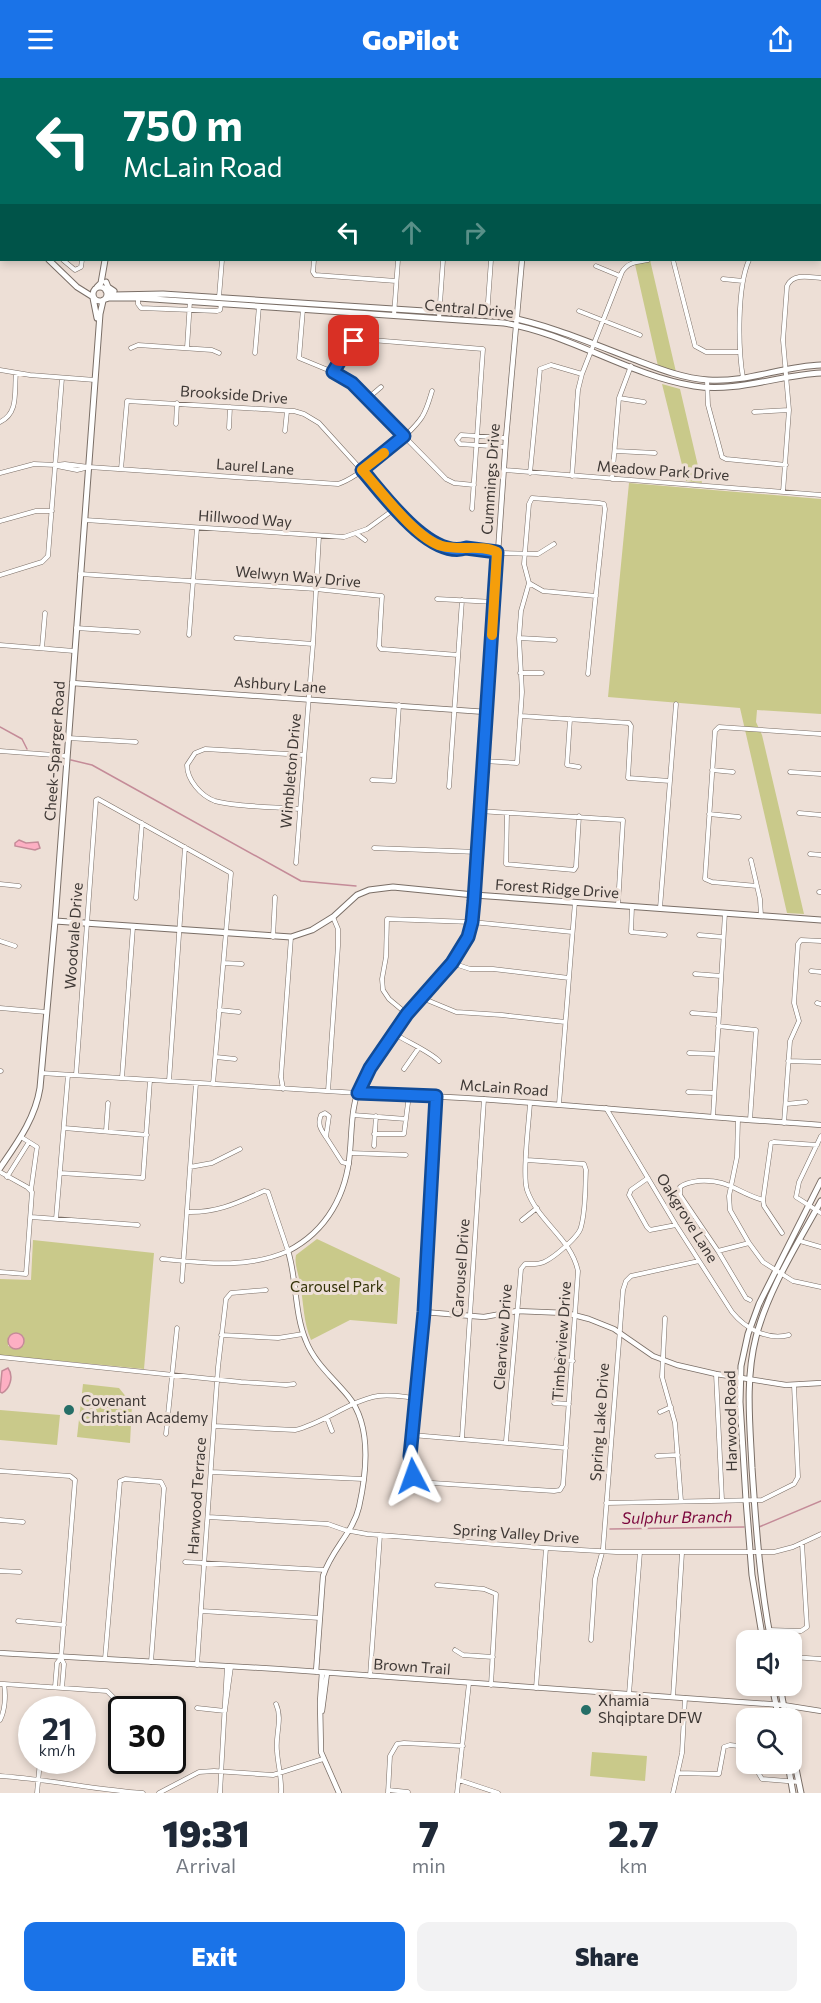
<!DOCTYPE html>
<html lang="en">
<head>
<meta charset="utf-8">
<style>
  :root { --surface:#fff; --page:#f2f2f3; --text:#1f2937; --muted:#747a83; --accent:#1a73e8 }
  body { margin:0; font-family:Commissioner,sans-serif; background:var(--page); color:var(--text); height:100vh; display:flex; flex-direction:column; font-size:22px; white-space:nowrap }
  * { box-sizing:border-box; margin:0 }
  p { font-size:20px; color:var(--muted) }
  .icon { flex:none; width:33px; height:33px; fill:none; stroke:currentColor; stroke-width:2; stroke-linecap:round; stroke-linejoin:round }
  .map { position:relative; height:1715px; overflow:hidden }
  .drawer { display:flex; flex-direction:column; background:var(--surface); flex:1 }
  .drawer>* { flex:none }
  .guide { position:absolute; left:0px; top:0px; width:822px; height:183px; box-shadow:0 3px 9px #0003; background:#00695c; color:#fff; overflow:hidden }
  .tools { position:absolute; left:736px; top:1552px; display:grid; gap:12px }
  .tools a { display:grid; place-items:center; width:66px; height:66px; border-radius:12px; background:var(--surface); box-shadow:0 3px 9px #0003; font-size:30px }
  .speed { position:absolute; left:18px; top:1618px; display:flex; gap:12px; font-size:30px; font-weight:700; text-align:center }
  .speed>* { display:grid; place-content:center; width:78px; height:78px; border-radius:50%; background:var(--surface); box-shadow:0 3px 9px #0003; line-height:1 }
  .speed small { font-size:15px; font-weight:400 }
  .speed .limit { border:3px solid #111; border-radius:9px; background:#fff; color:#111 }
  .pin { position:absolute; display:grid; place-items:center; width:51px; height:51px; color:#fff; margin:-26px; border-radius:12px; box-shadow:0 3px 9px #0006 }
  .me { position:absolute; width:66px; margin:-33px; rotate:356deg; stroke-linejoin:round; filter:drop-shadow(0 0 4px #0008) }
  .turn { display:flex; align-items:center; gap:21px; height:126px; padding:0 24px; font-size:27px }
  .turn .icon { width:78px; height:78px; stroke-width:2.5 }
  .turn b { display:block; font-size:42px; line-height:51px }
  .lanes { display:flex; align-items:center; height:57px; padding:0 24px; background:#0003; justify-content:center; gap:30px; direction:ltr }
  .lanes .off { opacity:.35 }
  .eta { display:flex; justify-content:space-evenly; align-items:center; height:102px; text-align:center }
  .eta b { font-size:36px; font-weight:800; line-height:42px }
  .action { display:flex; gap:12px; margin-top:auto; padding:12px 24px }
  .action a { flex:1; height:69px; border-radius:12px; background:var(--accent); color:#fff; font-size:24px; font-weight:800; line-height:69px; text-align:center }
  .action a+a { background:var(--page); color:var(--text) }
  header { display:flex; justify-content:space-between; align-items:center; height:78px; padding:0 24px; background:var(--accent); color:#fff; font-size:27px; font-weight:800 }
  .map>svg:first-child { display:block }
  .green { fill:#c9c98a; fill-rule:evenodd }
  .water { fill:#fdafc3; stroke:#c48b98; stroke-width:1.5 }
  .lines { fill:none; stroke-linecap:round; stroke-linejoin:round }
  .stream { stroke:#c48b98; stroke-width:1.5 }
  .minor-casing { stroke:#7a6e66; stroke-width:5 }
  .tertiary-casing { stroke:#7a6e66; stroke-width:6 }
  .secondary-casing { stroke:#7a6e66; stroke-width:7 }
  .minor { stroke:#fff; stroke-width:4 }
  .tertiary { stroke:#fff; stroke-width:4.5 }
  .secondary { stroke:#fff; stroke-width:5 }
  .route-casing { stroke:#114b97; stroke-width:15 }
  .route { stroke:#1a73e8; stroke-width:10 }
  .slow { stroke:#f59e0b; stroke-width:10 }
  .poi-dot { fill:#256e67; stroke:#eddfd6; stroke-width:2 }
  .labels { text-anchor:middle; stroke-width:6; stroke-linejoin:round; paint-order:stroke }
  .street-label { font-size:15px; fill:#3e3835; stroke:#eddfd6 }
  .park-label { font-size:15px; fill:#333208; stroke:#eddfd6 }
  .poi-label { font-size:15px; fill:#3e3835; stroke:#eddfd6; text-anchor:start }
  .water-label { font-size:16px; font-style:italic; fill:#7b063c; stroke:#eddfd6 }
</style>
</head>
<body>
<header><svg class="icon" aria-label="menu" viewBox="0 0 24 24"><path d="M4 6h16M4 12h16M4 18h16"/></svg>GoPilot<svg class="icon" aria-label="share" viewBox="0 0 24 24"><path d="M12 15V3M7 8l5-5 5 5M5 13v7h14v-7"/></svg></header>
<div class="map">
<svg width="821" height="1715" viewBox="0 0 821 1715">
  <rect width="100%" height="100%" fill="#eddfd6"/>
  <path class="green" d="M634,182H650L676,294L658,288Z
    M662,306L680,311L702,405L686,403Z
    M629,405L821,421V636L757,632L756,644L762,657L804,836L787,835L740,630L608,619Z
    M317,1161L400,1200L397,1246L350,1242L311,1262C303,1243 304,1226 300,1206C299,1196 294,1187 296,1177Z
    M33,1162L154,1175L144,1291L0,1277V1201L31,1202ZM15,1257L24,1259V1267L16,1270L8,1268V1259Z
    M83,1306L119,1310L132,1326L130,1365L77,1359Z
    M0,1332L60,1337L57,1367L0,1362Z
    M592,1674L647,1678L645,1703L590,1698Z"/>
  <path class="water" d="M19,762L26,765L38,764L40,770L35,772L15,768V765Z
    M8 1263a8 8 0 1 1 16 0a8 8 0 1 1-16 0Z
    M8,1290C14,1298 10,1311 2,1315L0,1314L2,1293Z"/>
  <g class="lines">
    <path class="stream" d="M0,649L22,661L27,671
      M71,682L92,687L301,803L356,808
      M759,1449L821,1423
      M610,1451L744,1449"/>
    <defs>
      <path id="minor" d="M77,0L82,2
        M457,0H476
        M55,2L56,0
        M93,2H98
        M254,2V0
        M325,2V0
        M369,2V0
        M411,2V0
        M485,2V0
        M820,24H821
        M820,37L821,39
        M0,67L2,61
        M820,108H821
        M820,154H821
        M63,182L75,192L81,189L82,182
        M314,182L313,194L315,197L396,203
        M673,182L695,268L706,274H739
        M596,188L620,198
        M723,201L743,203
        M219,219L222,182
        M138,220V226L141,230L217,233L220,232L221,226
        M303,231L299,280L333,294L352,305L446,401L454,405L474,407
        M579,233L640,257
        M394,237L398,182
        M487,238L491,182
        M439,240L443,182
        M131,270L138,267L212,272L219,275
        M187,270L190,223
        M255,275L259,228
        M0,292L30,297L95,302
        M333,294C340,282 346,267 359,261L483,271L472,431
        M743,300C738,270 737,209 749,182
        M707,302L708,327L722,379L726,381L786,387
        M619,320L644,324
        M367,321L381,309
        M754,334L789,332
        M0,344C19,335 14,314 16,295
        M176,346L177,325
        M229,350L230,329
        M285,353L287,333
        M505,369L460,366L457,362L461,357L506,360
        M616,373L655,375
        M57,388L77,392L85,390
        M121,391L127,323L294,333L304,336L319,345L414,450L432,465L466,474L538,476L554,466
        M504,392L821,417
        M0,395L34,386L56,387L65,386L89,389L338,406C358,400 410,357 422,339C427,331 429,323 432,313
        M530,395L540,291L551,287L582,296
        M572,398L578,312L582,296L622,194C628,184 637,184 648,182
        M612,401L619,320L631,288
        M783,414L789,332L783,262L787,208C793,195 809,199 821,200
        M85,442L344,459L367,451L396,430
        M0,443L36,433H52
        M357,456L365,462
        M462,471L466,470L496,474
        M80,496L316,511L382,518L379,568L381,571L458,577
        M0,497L42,484L48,478L62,300
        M437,521L494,524
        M76,550L138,554
        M189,557L197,450
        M236,560L313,566
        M519,560L555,562
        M0,567L74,573
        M42,570L45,535
        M520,595H542
        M588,596C593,541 599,486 605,431L604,426L599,425L532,420L529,426L524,486L529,505L543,513L596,518
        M521,638L629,645L631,648L628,700L670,703
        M570,641L567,687L579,689
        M68,660L136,664
        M0,673L67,678
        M483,683L517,685L522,614L519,560L521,533L529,505
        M712,692L733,694
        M790,694L821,696
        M372,702L394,703L399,627
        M449,709L462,522
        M300,731C278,729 235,729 215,723C201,718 187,702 187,687L195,675L205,671L304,677
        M479,733L623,742L618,827
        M507,735L506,786L574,792L576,789L579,738
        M799,735L821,737
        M709,736L739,739
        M374,770L477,774
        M810,776L821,777
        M751,782L760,821L761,838
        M296,785L313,566L319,458
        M0,806L19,808
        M757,808L712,804L705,801L715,653L719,649L821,656
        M819,814H821
        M136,820L142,745
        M632,829L631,854L665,857
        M660,830L676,626
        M699,857L723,859
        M273,859L275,819
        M0,863L15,868
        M224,885L242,886
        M452,885L470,891H493L569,900
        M811,893L821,894
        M695,896L721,898
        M422,920L456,934L502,937L565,944
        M817,925L821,926
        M0,930L46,934
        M219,932L239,934
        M692,935L718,937
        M407,936L389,921L383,912L382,901L386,879L387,841L472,844L572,854
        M718,948L756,952L750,1042
        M395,956C407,964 429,973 439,983
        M689,975L716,976
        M216,979L235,981
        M788,983L821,984
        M404,991L418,971
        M0,993H1
        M41,995L358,1015
        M76,997L96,722L98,721L231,795L213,1006
        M122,1000L133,849
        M169,1003L185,769
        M283,1011L281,999L291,859
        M328,1013L338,868V851L333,839
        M688,1014L714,1015
        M436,1018L424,1234L410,1378V1387L415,1401L417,1404L554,1413L560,1412L563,1407L578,1193C571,1160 538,1144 527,1112C522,1096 529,1044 530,1025
        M559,1026L575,824
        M786,1026L806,1024
        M606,1030L676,1147L732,1234C745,1250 767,1263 789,1257
        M353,1037L406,1041
        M713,1039L725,835
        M738,1041L737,1079L729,1118L730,1132L749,1165L763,1184L793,1203L821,1209
        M784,1045L790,963L799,943L794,925L798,866L801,862L821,863
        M64,1050L147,1057
        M106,1053L108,1025
        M374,1056H404L409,1017
        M821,1058L799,1104L796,1119L821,1135
        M21,1059L37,1069L31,1112
        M326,1059C321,1052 317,1046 321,1037L325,1035L329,1038L326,1059L342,1084L349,1086
        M374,1068L376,1038
        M350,1075L406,1077
        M190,1089L212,1085L240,1071
        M0,1094L27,1109L32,1114L26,1196L0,1194
        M60,1095L143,1100L150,1002
        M7,1099L29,1064
        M648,1100L631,1112L629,1117L647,1149L650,1152L676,1147
        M763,1122L771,1065L774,1064L817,1067
        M31,1139L138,1147
        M56,1141L68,997
        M522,1142L537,1130
        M800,1163L821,1169
        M718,1173L749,1165
        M162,1181C204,1185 248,1191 288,1173L268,1114L264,1113C237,1125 217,1135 187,1134
        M182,1203L196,1005
        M750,1222L746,1220L718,1173L680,1117V1109C685,1105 691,1104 698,1103C730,1101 735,1114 763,1122L764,1128L782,1155
        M665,1240L662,1299L675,1345L681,1423
        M221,1257L278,1260L303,1256
        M0,1279L241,1304L286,1307L294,1306
        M557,1281L573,1283
        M716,1296L722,1422
        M554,1325L569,1326
        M660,1334L671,1329
        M327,1340L332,1353
        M214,1348L295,1352C324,1345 349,1323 378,1318C391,1316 404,1319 416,1320
        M166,1356L177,1250
        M412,1357L566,1370
        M462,1360L484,1021
        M506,1363L521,1191L525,1186C532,1186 537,1187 544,1184C553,1180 579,1159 581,1149C586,1131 585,1110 586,1092L584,1086L527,1082
        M657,1378L678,1377
        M0,1393L70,1398L75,1402L61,1580L57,1585L55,1609
        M211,1394L363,1401
        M606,1425L762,1422L794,1406L798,1399L794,1307
        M208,1439L328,1446L345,1452L367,1456L546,1470L616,1474H774L793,1469L821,1456
        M0,1442L23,1444
        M185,1484L325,1492
        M0,1493L20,1494
        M437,1507L484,1511L496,1516L491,1607
        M201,1533L320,1540
        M18,1543L64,1547
        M769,1552L801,1553L807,1549L802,1465
        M591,1562L595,1501L603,1471L623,1212L626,1203L631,1198L699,1183
        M455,1572L463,1577L493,1579
        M792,1579L821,1581
        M61,1580L64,1586L62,1610
        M105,1581L120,1403L125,1401L161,1404L164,1410L151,1584
        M197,1587L218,1289L226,1221L231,1215L266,1212
        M370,1598L380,1457
        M0,1606H4C6,1617 5,1633 0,1642
        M4,1606L107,1613L116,1622L122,1632
        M536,1610L546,1470
        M629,1616L640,1474
        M673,1619L682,1475
        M276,1626C283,1641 275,1657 277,1673C278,1688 282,1700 281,1715
        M197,1630L225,1633
        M225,1632L231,1589
        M760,1686L759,1696L762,1701L799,1704
        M678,1695L719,1696L724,1669L730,1667L747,1669
        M0,1698C48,1701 95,1712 143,1715
        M459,1702L498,1715
        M388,1712L408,1714
        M37,1715L40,1683
        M159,1715L199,1694L214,1693L273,1697L323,1681
        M220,1715L227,1588
        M388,1715L390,1678L397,1666L404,1665L463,1668
        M457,1715L469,1605
        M673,1715L682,1675L685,1620"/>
      <path id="tertiary" d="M531,2V0
        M72,605L486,634
        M358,1015C513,1020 666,1037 821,1047
        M424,1234L484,1239L517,1233L566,1235L589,1241L614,1251L653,1278L677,1287L716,1296L786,1307L821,1305
        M0,1575L278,1591L783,1627L821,1633
        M316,1594L323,1498C331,1472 353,1455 359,1429C367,1393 372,1347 348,1318C333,1300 314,1284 306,1263C294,1234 297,1202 288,1173C327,1153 347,1116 350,1073C352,1051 351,1027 361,1006C369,988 383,973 394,957C399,950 403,941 409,934C432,908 464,880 472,846L506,360L522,182
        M322,1595L320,1624L321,1674L339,1715
        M322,1633L327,1595"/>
      <path id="secondary" d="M118,2V0
        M0,135L2,136
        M49,182L77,209L93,219
        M106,204L108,209L114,213
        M93 216a7 7 0 1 1 14 0a7 7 0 1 1-14 0Z
        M97,209L101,205L105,182
        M106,213L114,217L163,216L502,238C547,246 591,265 633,281C657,290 681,300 708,302C746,305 783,288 821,287
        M93,220L97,240
        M103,222L109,220H138L504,245C570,256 628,297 694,308C736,315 779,297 821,295
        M55,843L291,859L312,852L333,839L357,817L369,812L393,809L474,817L821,842
        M0,1090C17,1065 35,1041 40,1010L55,843L100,236L103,223
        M763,1563L752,1497L746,1422L740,1324L741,1288L748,1256L759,1226L821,1103
        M771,1563C760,1506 756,1449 752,1390C750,1346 745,1302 756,1259C768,1212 798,1165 821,1123
        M772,1608L779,1641
        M780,1608L786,1641
        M792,1671L801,1715
        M788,1686L793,1715"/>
    </defs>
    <use href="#minor" class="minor-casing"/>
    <use href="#tertiary" class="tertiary-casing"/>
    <use href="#secondary" class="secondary-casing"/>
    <use href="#minor" class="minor"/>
    <use href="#tertiary" class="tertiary"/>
    <use href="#secondary" class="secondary"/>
  </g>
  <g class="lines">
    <defs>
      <path id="route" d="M354,263L346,273L333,294L352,305L404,358L362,392C383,416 430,482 466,470L497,474L474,823L472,844L468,859L452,885L407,936L370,990L358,1015L436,1018L424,1234L410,1378L413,1398"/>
    </defs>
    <use href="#route" class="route-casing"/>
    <use href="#route" class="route"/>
    <path class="slow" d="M384,375L362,392C381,413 416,461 442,468C460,473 481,466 497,474L492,557"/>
  </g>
  <g class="poi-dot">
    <circle cx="69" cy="1332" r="6"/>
    <circle cx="586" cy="1632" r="6"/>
  </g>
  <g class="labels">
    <g class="street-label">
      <text transform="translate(469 231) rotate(5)" y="5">Central Drive</text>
      <text transform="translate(234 317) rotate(4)" y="5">Brookside Drive</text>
      <text transform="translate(255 389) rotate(4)" y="5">Laurel Lane</text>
      <text transform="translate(663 393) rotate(4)" y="5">Meadow Park Drive</text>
      <text transform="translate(491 401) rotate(-86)" y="5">Cummings Drive</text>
      <text transform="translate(245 441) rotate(4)" y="5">Hillwood Way</text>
      <text transform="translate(298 499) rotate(5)" y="5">Welwyn Way Drive</text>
      <text transform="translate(280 607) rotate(4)" y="5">Ashbury Lane</text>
      <text transform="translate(55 673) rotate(-86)" y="5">Cheek-Sparger Road</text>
      <text transform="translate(291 693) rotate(-85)" y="5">Wimbleton Drive</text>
      <text transform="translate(557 811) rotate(4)" y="5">Forest Ridge Drive</text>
      <text transform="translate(74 858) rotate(-86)" y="5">Woodvale Drive</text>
      <text transform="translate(504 1010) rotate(4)" y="5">McLain Road</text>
      <text transform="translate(687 1140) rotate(58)" y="5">Oakgrove Lane</text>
      <text transform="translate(461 1190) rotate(-86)" y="5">Carousel Drive</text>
      <text transform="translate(503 1259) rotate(-86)" y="5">Clearview Drive</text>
      <text transform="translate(562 1263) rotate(-86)" y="5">Timberview Drive</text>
      <text transform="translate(731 1343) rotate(-91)" y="5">Harwood Road</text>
      <text transform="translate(600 1344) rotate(-86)" y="5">Spring Lake Drive</text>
      <text transform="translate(197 1418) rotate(-86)" y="5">Harwood Terrace</text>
      <text transform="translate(516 1456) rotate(4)" y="5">Spring Valley Drive</text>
      <text transform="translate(412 1589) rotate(4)" y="5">Brown Trail</text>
    </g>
    <g class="park-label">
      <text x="337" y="1214">Carousel Park</text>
    </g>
    <g class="poi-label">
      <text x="81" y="1328">Covenant<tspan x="81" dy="17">Christian Academy</tspan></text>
      <text x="598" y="1628">Xhamia<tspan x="598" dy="17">Shqiptare DFW</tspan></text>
    </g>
    <g class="water-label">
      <text transform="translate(677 1439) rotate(-1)" y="6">Sulphur Branch</text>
    </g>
  </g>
</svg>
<div class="tools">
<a><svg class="icon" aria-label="sound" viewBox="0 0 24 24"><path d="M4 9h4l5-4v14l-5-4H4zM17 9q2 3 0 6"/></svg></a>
<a><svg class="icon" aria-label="search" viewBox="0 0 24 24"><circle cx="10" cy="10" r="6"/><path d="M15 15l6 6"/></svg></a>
</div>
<div class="speed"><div>21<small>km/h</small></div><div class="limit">30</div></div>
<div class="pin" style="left:354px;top:263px;background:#d93025"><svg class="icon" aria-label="arrive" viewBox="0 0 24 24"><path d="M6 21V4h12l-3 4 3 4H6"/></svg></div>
<svg class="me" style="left:413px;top:1398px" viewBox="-20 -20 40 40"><path d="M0-17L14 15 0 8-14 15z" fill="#1a73e8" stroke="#fff" stroke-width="4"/></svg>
<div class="guide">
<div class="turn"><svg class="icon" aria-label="left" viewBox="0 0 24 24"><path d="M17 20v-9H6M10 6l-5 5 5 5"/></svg><div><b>750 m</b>McLain Road</div></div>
<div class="lanes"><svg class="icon" aria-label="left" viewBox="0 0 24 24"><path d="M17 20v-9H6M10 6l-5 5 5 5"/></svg><svg class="icon off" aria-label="ahead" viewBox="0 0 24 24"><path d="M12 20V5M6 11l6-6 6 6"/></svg><svg class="icon off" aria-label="right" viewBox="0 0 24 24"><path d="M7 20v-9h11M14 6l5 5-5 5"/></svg></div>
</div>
</div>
<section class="drawer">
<div class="eta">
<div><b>19:31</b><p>Arrival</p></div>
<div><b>7</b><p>min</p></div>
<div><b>2.7</b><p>km</p></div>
</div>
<div class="action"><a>Exit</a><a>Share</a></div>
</section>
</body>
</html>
